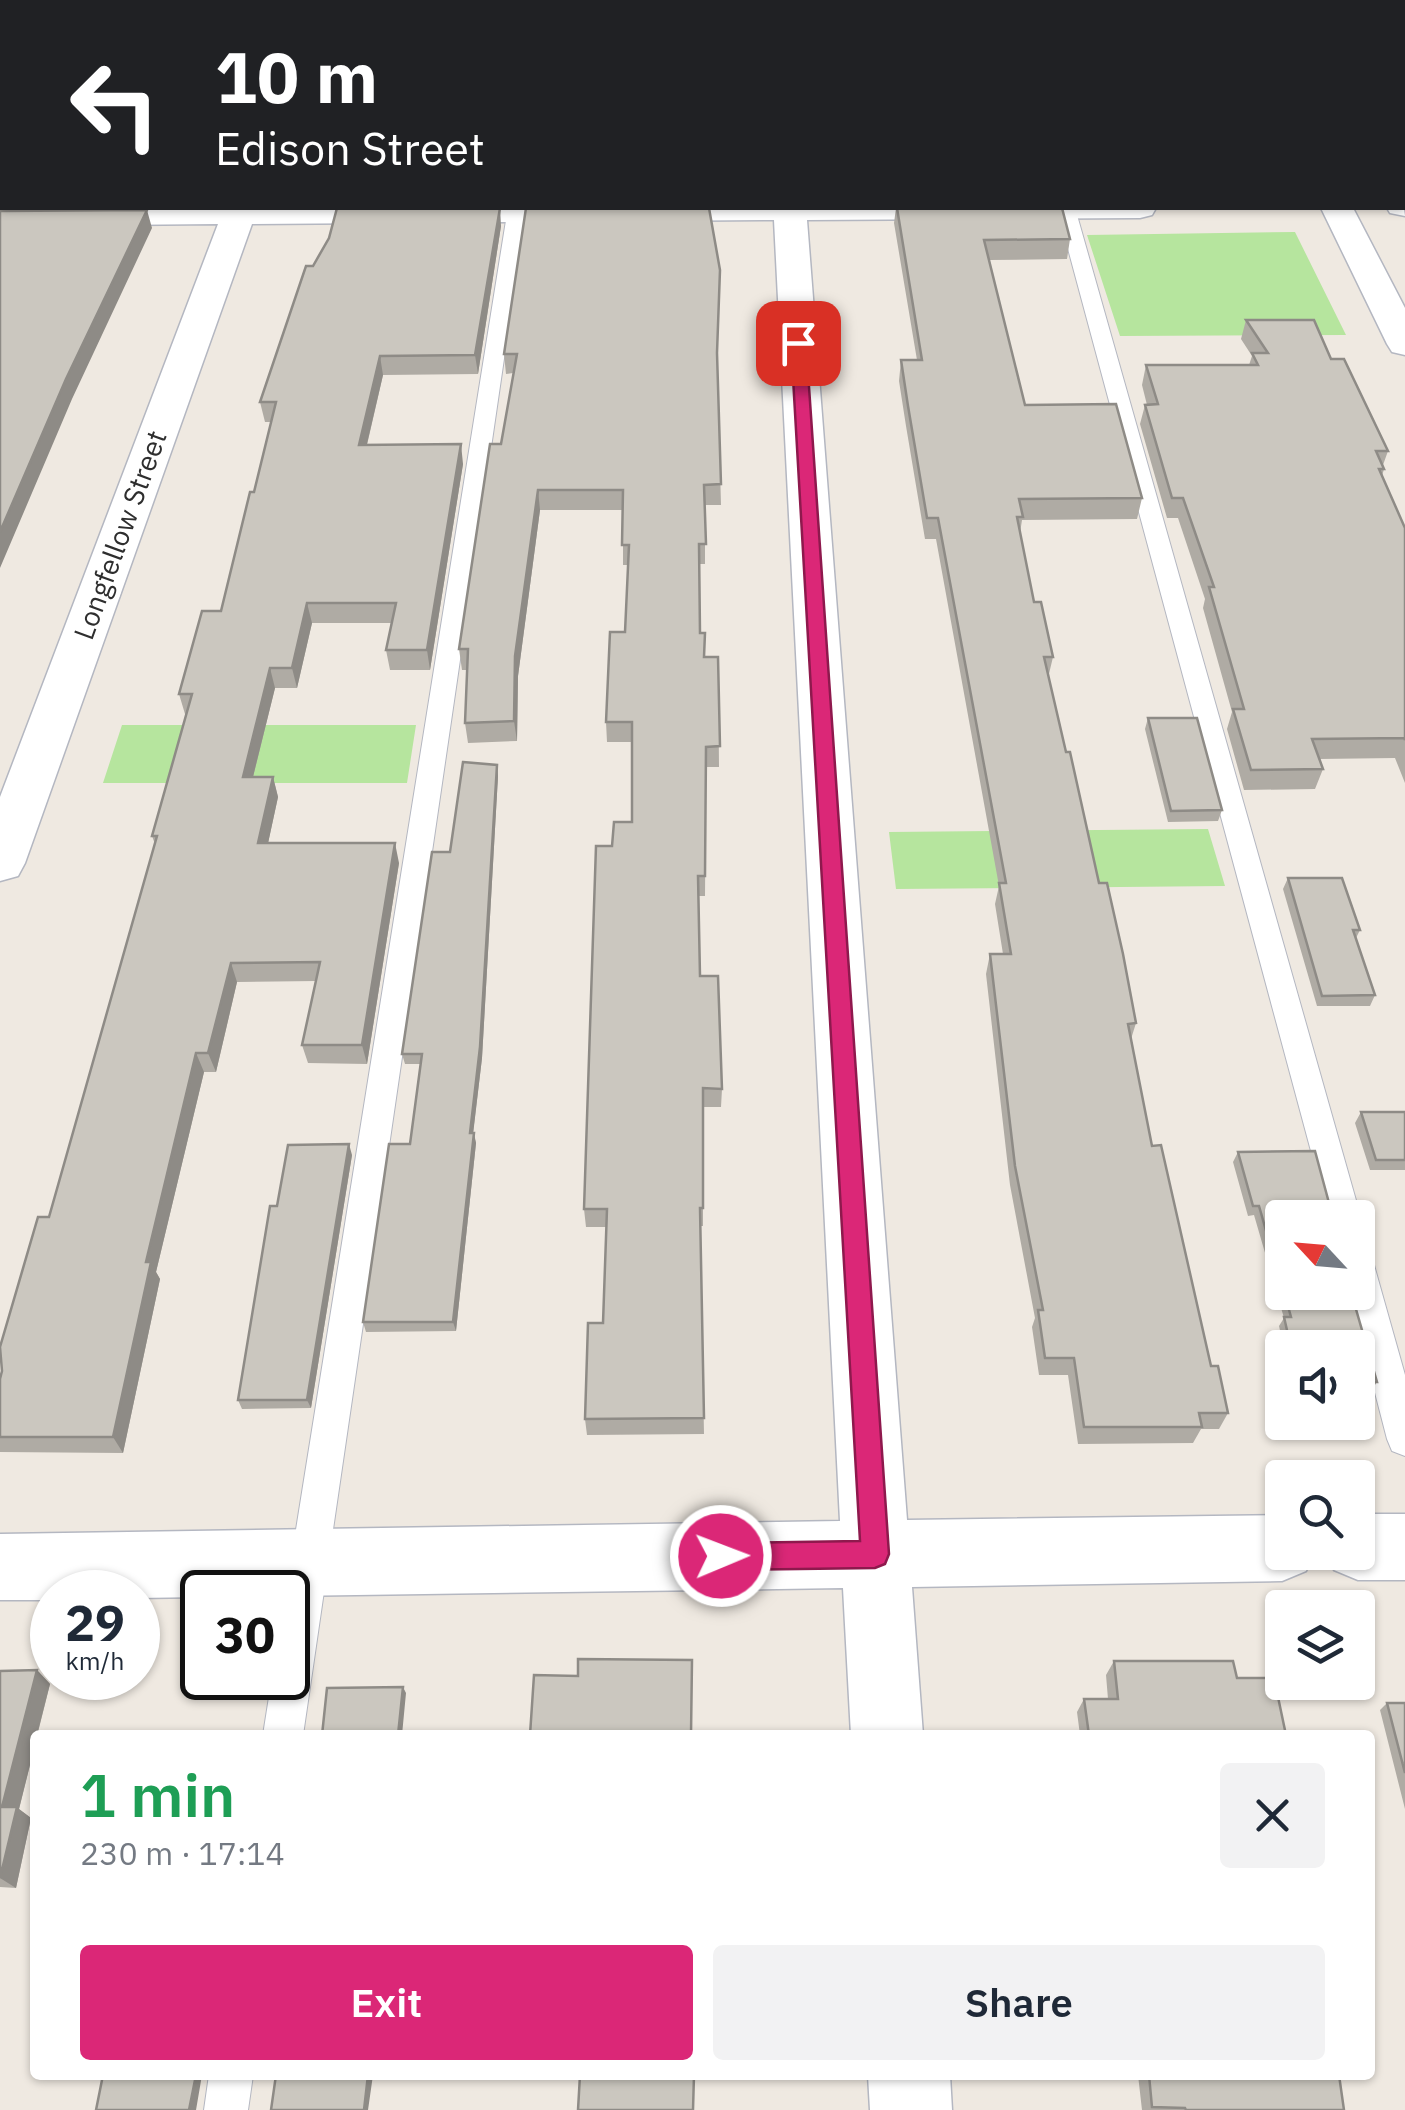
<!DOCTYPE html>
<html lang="en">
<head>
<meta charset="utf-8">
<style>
  :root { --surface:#fff; --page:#f2f2f3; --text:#1f2937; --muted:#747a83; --accent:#db2777 }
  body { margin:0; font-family:"IBM Plex Sans",sans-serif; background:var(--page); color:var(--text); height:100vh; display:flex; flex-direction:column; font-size:38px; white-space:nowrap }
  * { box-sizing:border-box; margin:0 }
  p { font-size:32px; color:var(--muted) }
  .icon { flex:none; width:55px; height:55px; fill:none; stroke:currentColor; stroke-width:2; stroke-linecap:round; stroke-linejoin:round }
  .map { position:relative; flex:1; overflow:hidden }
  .panel { position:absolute; left:30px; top:1730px; width:1345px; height:350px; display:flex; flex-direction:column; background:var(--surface); border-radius:10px; box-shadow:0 2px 8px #0004 }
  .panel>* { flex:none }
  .hud { position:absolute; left:0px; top:0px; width:1405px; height:210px; box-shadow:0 2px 8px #0004; background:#202124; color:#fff; overflow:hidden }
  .needle { width:65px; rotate:296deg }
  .tools { position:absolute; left:1265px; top:1200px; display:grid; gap:20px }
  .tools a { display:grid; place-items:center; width:110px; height:110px; border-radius:10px; background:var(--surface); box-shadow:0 2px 8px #0004; font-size:50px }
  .speed { position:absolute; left:30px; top:1570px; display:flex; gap:20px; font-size:50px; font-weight:700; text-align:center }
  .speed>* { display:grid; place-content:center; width:130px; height:130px; border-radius:50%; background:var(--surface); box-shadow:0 2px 8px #0004; line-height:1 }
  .speed small { font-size:25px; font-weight:400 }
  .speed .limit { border:5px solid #111; border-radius:15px; background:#fff; color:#111 }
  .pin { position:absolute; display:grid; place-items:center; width:85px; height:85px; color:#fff; margin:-42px; border-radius:20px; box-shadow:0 5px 15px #0006 }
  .me { position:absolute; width:110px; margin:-55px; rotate:89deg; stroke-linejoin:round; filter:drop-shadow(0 0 8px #0008) }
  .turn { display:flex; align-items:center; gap:35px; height:210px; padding:0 50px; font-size:45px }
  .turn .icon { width:130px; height:130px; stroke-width:2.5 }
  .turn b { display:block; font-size:70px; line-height:85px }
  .round { display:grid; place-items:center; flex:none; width:105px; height:105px; border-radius:10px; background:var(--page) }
  .headline { display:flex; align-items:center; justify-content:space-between; height:170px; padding:0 50px }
  h1 { font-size:60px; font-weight:600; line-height:75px; color:#1e9e55 }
  .primary-button { display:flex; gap:20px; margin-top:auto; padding:20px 50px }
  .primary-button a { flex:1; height:115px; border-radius:10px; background:var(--accent); color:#fff; font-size:40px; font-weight:600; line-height:115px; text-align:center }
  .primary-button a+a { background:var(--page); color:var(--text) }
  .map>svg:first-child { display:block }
  .green { fill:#b6e59e }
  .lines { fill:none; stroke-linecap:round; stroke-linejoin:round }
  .service-casing { stroke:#b4b7c1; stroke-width:2 }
  .minor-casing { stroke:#b4b7c1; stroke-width:3 }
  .tertiary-casing { stroke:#b4b7c1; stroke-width:58 }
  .motorway-casing { stroke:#c9c9c9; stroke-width:58 }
  .service { fill:#fff; fill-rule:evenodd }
  .minor { fill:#fff; fill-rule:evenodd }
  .tertiary { stroke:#fff; stroke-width:55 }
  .motorway { stroke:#ffa35c; stroke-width:55 }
  .wall { fill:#afaba4 }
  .shaded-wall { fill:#8e8b86 }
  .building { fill:#cbc7bf; stroke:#8e8b86; stroke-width:2.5 }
  .route { fill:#db2777; stroke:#8e194d; stroke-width:2.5 }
  .labels { text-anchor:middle; stroke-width:9; stroke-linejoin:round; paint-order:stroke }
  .far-street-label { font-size:28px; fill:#2e2e2e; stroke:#fff }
</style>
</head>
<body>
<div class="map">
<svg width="1405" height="2110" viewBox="0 0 1405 2110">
  <rect width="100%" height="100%" fill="#efe9e1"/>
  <path class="green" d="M1295,232L1346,335L1120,336L1087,235Z
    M122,725H416L407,783H103Z
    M1208,829L1225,886L896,889L889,832Z"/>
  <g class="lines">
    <defs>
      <path id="service" d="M1000,0H1016L1017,2H1002Z
        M508,208H526L303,1735H263L272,1678H288L286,1592Z
        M1057,208H1075L1361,1218L1358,1225V1218H1329Z
        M1358,1251L1370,1255L1374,1265L1405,1375V1456L1392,1451L1387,1439L1349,1292H1358Z
        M209,2075H253L248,2110H204Z"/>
      <path id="minor" d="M762,0H790L791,2H764Z
        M1220,0H1248L1249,2H1222Z
        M1402,196L1405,216L1390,213L1387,208H1402Z
        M0,206L1156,208L1152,215L1140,218L807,220L907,1520L1282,1515V1552H1314L1306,1571L1282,1581L912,1587L923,1735H851L843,1588L288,1596V1592H202V1597L138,1598V1592H52V1600H0V1534L840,1521L774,220L252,224L25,863L18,876L0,881V797L218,224L0,226Z
        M1321,208H1353L1405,308V355L1392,352L1387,344Z
        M1358,1514H1405V1580H1358L1334,1570L1326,1552H1358Z
        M868,2075H950L952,2110H870Z"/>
      <path id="tertiary" d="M145,2L154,0"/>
      <path id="motorway" d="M80,2L87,0
        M0,30L2,29"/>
    </defs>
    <use href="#service" class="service-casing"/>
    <use href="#minor" class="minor-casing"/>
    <use href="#tertiary" class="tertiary-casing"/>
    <use href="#motorway" class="motorway-casing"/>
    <use href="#service" class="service"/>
    <use href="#minor" class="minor"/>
    <use href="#tertiary" class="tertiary"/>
    <use href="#motorway" class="motorway"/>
  </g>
  <path class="wall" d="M1319,0H1390L1392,2H1320Z
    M1402,18L1405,22V142L1402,140Z
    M2,154V203H0V158Z
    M896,208H1062L1070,239L1067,259L989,260L1025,405L1142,498L1137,519L1022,520L1020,533L1034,602L1053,657L1048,678L1066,752L1136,1023L1131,1039L1152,1146L1211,1366L1228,1413L1219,1429H1201L1193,1443L1078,1444L1068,1375H1039L1032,1327L1035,1318L1010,1185L986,974L990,954H1003L995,904L999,886L936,539H925L906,426L899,381L901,360H917L894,223Z
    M501,226L478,374L383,375L367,445L463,464L430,670H390L386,650L391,623H312L297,688H275L253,777H273L278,797L268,843L399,863L367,1064L308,1063L302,1045L316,981L237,982L216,1072H204L156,1272L160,1279L123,1453L0,1452V1379L49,1217L155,844L152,836L186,714H185L179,694L221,611L254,492L271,422H265L260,402L313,266Z
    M1246,320L1331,359L1388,451L1383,465L1384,469L1382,476L1405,528V783L1395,758L1319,759L1323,769L1315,789L1244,790L1227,729L1232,712L1203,608L1205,599L1178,518H1167L1140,424L1145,405H1147L1142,385L1146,365H1249L1252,356L1241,339Z
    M504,354L717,361L721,505H705V564H699L700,633L704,657H718L719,767H706L705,896H699L700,976L722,1089L721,1107H703V1226H700L704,1434L587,1435L585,1419L603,1323L606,1227H586L584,1209L612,846L632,822V742H607L606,722L625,632L628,565H623V510H540L518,676L517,741L468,743L465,723L467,670H462L459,649L501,444L513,373L506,374Z
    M1148,718L1222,810L1218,821L1168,822L1145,729Z
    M497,765L498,776L482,1058L473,1133L476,1143L456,1331L366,1332L363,1322L410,1144L421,1064H405L402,1054L450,852Z
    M1288,878L1360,930L1356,938L1375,995L1370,1006H1317L1283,889Z
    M1361,1112H1405V1170H1370L1355,1123Z
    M1238,1152L1329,1203L1327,1208L1282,1218V1292H1351L1377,1382L1371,1391H1358V1348H1284L1279,1326L1284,1318L1254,1215L1248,1216L1233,1162Z
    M352,1155L311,1408L242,1409L238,1400L277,1206Z
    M1114,1661L1237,1678L1286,1735H1080L1077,1712L1084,1699H1108L1106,1675Z
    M37,1670L50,1684L19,1809L31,1818L16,1888L0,1887V1671Z
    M1387,1703H1405V1809L1380,1710Z
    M1138,2075H1339L1344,2110H1142Z"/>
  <path class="shaded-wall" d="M500,208L501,226L478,374L475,355Z
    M147,210L152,228L72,399L0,568V532L66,379Z
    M380,356L383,375L362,465L359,445Z
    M461,444L463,464L430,670L427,650Z
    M538,490L540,510L518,676L517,741L514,721L515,656Z
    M307,603L312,623L297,688L292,668Z
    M270,668L275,688L248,797L243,777Z
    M497,765L498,776L482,1058L472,1143L470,1133Z
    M273,777L278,797L264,862L258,843Z
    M395,843L399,863L367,1064L362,1045Z
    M231,963L237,982L216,1072L208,1053Z
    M196,1053L204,1072L156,1272L160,1279L123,1453L113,1437L146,1262Z
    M474,1133L476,1143L456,1331L453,1322Z
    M349,1144L352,1155L311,1408L307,1400Z
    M37,1670L50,1684L37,1735H35V1745L19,1809L31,1818L16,1888L0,1878L2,1807Z
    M403,1687L406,1693L402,1735H398Z
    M196,2075H202L196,2110H189Z
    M368,2075H373L368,2110H364Z"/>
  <path class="building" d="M176,0H231L230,2H174Z
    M396,0H713V2H395Z
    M868,0H1001L1002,2H868Z
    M1111,0H1181L1182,2H1112Z
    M1334,0H1390L1392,2H1335Z
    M1402,18L1405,22V121L1402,119Z
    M2,154V185H0V158Z
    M337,208H500L475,355L380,356L359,445L461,444L427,650H386L396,603H307L292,668H270L243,777H273L258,843H395L362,1045H302L320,962L231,963L208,1053H196L146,1262H151L113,1437H0V1379L2,1371L0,1347L38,1217H49L157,836H152L192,694H179L202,611H221L250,492H254L276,402H260L306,266H313L329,238Z
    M526,208H709L720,270L717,353L721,484L704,485L706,544H699L700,633H705L704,657H718L720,746L706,747L705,876H698L700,976H718L722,1089L703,1088V1208H700L704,1418L585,1419L588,1323H603L607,1209H584L596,846H612L614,822H632V722H606L610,632H625L629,545H622L623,490H538L515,656L514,721L465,723L468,649H459L490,444H501L517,354H504Z
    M897,208H1062L1070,239L984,240L1025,405L1116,404L1142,498L1019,499L1023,517H1017L1034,602H1041L1053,657H1044L1066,752H1070L1099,883H1107L1123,954L1136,1023L1128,1024L1152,1146L1161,1145L1211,1366H1218L1228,1413H1199L1202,1427H1084L1074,1358H1045L1038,1310H1043L1015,1166L990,954H1011L999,883H1006L938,518H927L908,406L901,360H922Z
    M147,210L66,379L0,532V211Z
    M1246,320H1314L1331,359H1344L1388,451H1376L1384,469H1379L1405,528V740L1404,738L1312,739L1323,769L1251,770L1233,709H1244L1209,587H1214L1183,498H1172L1145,405L1158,404L1146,365H1258L1252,353H1268Z
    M1148,718H1197L1222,810L1171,811Z
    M463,762L497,765L480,1047L470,1133H474L453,1322H363L389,1144H410L422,1054H402L432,852H450Z
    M1288,878H1342L1360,930H1353L1375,995L1322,996Z
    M1361,1112H1405V1160H1376Z
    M349,1144L307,1400H238L270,1206H277L288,1145Z
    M1315,1151L1329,1203H1325L1329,1218H1282V1287L1259,1206H1253L1238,1152Z
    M1284,1292H1351L1377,1382H1358V1348H1291L1284,1317H1291Z
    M578,1659L692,1660L691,1735H530L534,1675L578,1676Z
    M1114,1661H1233L1237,1678H1274L1286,1735H1089L1084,1699H1118Z
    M37,1670L2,1807H17L0,1878V1671Z
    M403,1687L398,1735H322L327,1688Z
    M1387,1703H1405V1773Z
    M103,2075H196L189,2110H96Z
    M276,2075H368L364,2110H271Z
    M580,2075H694L693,2110H578Z
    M1149,2075H1339L1344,2110H1186L1185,2108L1152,2107Z"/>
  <path class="route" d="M798,339L806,343L889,1554L885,1564L875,1568L721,1570L711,1566L707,1556L711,1547L721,1543L860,1541L791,343Z"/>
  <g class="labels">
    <g class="far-street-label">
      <text transform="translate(120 535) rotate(-70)" y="10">Longfellow Street</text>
    </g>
  </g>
</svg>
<div class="tools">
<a><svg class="needle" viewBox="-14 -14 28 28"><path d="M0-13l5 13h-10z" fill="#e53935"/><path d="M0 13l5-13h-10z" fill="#747a83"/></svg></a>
<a><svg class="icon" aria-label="sound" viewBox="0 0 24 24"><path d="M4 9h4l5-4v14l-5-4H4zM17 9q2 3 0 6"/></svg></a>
<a><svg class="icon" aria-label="search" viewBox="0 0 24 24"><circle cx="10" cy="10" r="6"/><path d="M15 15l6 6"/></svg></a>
<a><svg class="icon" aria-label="layers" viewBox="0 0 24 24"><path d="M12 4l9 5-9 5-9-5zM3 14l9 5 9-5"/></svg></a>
</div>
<div class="speed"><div>29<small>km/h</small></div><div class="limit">30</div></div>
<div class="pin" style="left:798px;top:343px;background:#d93025"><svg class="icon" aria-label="arrive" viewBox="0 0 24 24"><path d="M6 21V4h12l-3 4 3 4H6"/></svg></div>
<svg class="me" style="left:721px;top:1556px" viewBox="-20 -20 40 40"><circle r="17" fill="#db2777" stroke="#fff" stroke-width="3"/><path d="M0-11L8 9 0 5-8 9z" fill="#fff"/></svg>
<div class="hud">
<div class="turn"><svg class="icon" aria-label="left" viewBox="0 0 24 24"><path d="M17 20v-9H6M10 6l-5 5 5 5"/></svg><div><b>10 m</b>Edison Street</div></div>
</div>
<section class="panel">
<div class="headline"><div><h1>1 min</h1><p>230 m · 17:14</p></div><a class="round"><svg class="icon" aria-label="close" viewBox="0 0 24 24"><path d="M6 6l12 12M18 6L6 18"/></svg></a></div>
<div class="primary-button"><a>Exit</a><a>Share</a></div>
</section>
</div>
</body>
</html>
